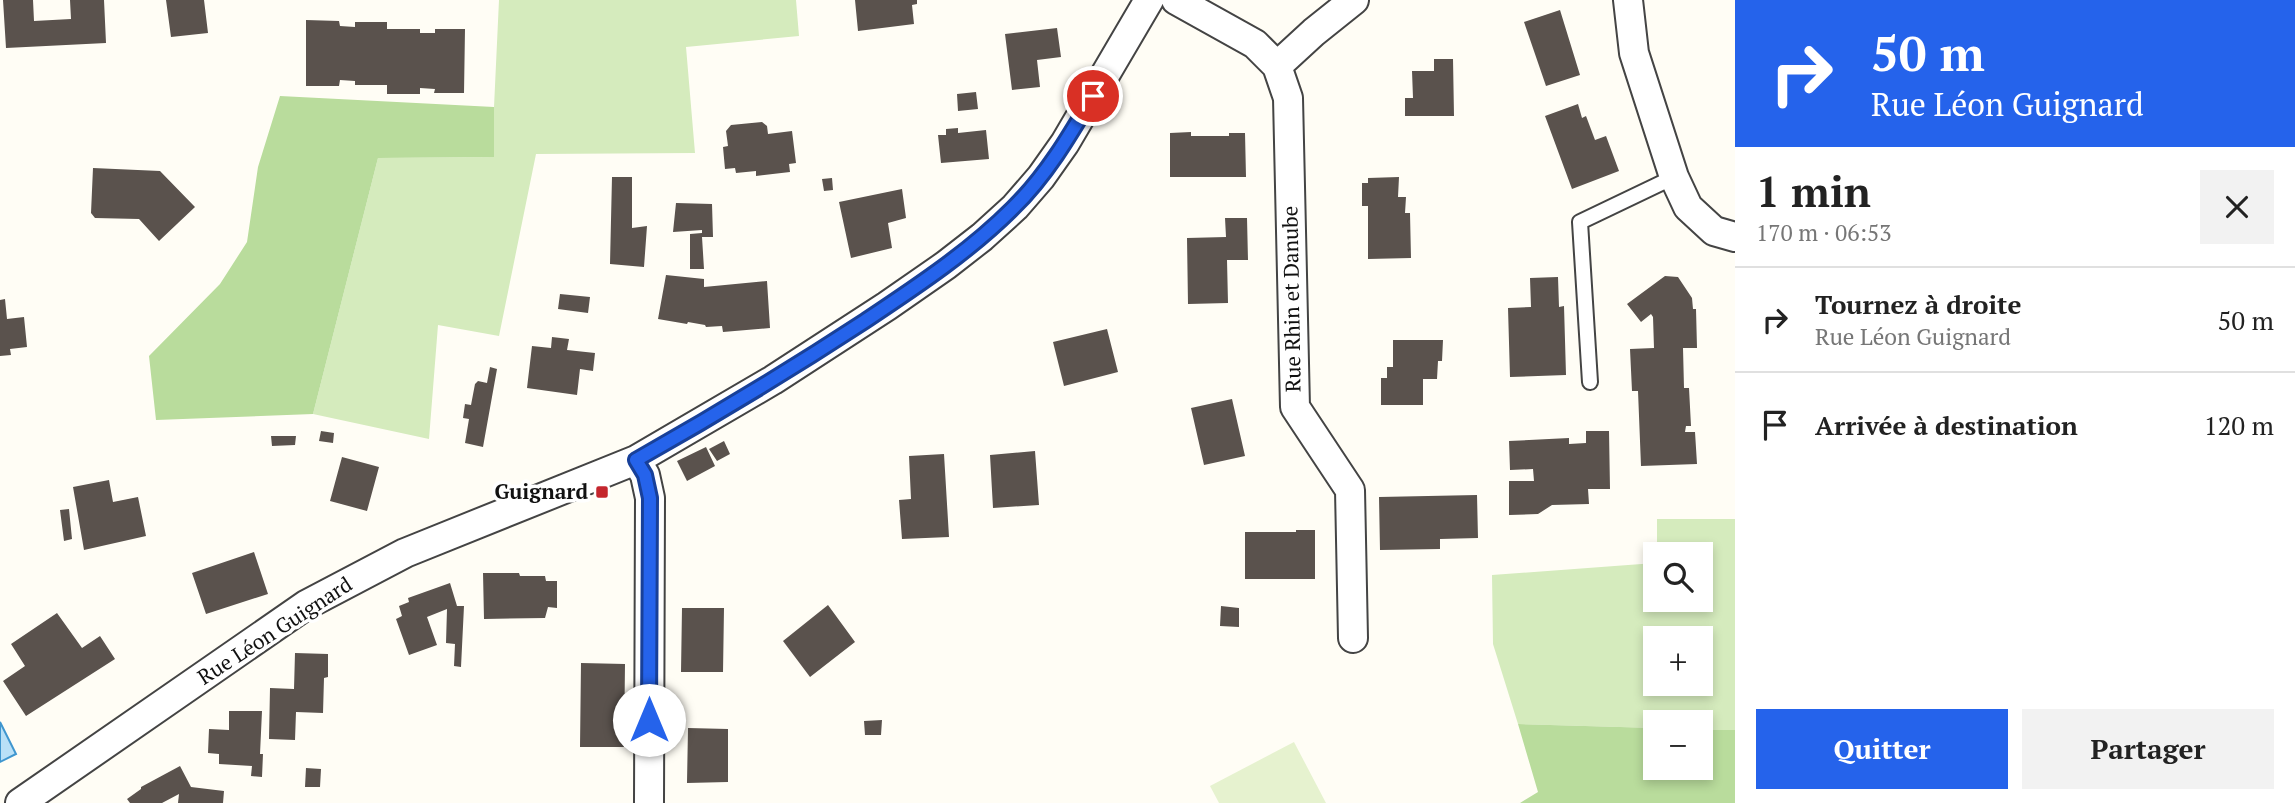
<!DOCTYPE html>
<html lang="fr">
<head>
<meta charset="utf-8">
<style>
  :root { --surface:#fff; --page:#f2f2f2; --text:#222; --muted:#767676; --line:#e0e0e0; --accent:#2563eb }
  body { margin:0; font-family:"PT Serif",serif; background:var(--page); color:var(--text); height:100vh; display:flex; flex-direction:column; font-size:26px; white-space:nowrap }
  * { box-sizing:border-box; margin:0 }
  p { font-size:23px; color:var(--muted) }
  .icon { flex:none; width:38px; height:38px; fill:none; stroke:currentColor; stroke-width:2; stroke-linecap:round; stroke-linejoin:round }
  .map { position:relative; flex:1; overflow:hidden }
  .sheet { display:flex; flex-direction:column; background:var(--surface); width:560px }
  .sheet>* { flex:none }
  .top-card { background:#2563eb; color:#fff; overflow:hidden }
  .controls { position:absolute; left:1643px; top:542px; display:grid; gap:14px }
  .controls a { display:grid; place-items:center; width:70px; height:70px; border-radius:0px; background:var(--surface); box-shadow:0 4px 10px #0003; font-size:35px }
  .pin { position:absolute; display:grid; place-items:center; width:60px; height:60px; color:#fff; margin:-30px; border:4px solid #fff; border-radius:50%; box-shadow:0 2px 7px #0007 }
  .me { position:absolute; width:77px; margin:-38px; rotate:0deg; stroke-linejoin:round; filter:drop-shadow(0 0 5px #0008) }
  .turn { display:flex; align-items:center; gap:24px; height:147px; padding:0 21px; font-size:32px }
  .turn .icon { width:91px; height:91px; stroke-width:2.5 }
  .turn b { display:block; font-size:49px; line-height:60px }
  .round { display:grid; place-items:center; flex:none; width:74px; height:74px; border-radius:0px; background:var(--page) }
  .headline { display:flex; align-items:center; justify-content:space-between; height:119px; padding:0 21px }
  h1 { font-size:42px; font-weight:700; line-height:52px }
  .action { display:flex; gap:14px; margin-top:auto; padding:14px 21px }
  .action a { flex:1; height:80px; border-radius:0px; background:var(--accent); color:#fff; font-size:28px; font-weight:700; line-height:80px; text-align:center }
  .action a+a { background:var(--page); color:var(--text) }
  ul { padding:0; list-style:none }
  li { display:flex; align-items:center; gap:21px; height:105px; padding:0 21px; border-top:2px solid var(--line) }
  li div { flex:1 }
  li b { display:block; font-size:26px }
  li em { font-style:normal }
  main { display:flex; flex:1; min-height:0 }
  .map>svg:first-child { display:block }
  .green { fill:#d5ebbd; fill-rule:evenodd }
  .forest { fill:#b9dc9c }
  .pitch { fill:#e6f2cf }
  .water { fill:#b9e0f7; stroke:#3f96cf; stroke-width:2 }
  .building { fill:#5a524d }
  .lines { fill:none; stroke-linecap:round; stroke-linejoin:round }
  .lane-casing { stroke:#444; stroke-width:18 }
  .street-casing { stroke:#444; stroke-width:32 }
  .lane { stroke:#fff; stroke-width:14 }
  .street { stroke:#fff; stroke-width:28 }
  .route-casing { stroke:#184099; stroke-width:18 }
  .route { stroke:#2563eb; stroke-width:12 }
  .poi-dot { fill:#c4262e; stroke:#fff; stroke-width:2.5 }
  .labels { text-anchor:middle; stroke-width:7; stroke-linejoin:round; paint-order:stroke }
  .street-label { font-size:21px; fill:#111; stroke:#fff }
  .poi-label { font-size:21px; font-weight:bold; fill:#111; stroke:#fff; text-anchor:end }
</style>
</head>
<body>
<main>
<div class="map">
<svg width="1735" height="803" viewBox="0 0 1735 803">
  <rect width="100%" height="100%" fill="#fffdf5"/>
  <path class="green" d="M499,0H796L799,36L686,47L695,153L536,154L499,336L438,325L429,439L313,414L378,158L494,157V107Z
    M1657,519H1735V730H1701V723H1656L1655,728L1518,724L1493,644L1492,575L1655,563L1656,600H1701V555H1657ZM1656,639H1701V684H1656Z"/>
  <path class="forest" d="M280,96L494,107V157L378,158L313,414L156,420L149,356L220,284L247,242L258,167Z
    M1518,724L1655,728L1656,768H1701V730H1735V803H1520L1538,792Z"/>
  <path class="pitch" d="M1294,742L1326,803H1219L1210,786Z"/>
  <path class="water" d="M0,722L16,754L0,762Z"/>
  <path class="building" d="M3,0H33L34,21L71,19L70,0H104L106,43L6,48Z
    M166,0H204L208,33L171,37Z
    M855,0H917V4L912,5L914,24L858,31Z
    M1560,10L1580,75L1546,86L1524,22Z
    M306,20L339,21L340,26L355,27V22H387V29H420V33H435V29H465L464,93H434L435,89L420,88V94H387V85H355V81L340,80L339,86H306Z
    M1057,28L1061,57L1037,60L1040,87L1012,90L1005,34Z
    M1434,59H1453L1454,116H1405V98H1413L1412,71H1434Z
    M976,92L978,109L958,111L957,94Z
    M1578,104L1582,118L1586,116L1595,140L1606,136L1619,171L1572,189L1545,116Z
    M762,122L767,126L768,134L792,131L796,163L789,164L790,172L756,176V171L736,173L735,168L725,169L723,147L728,146L726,131L731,125Z
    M958,128V133L986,130L989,159L941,163L938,135H946V129Z
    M1191,132V136H1229V133H1245L1246,177H1170V133Z
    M93,168L160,171L195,207L159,241L139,219L95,218L91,213Z
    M612,177H632V228L647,226L644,267L610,264Z
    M1399,177L1398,197H1406L1405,213H1410L1411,258L1368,259V206H1362V183H1368V178Z
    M832,178L833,190L824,191L822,179Z
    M902,189L906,218L888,223L892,248L851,258L839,202Z
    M676,203L712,204L713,237H702L704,269H690V234L702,233V230L673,232Z
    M1225,218H1247L1248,260H1227L1228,303L1188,304L1187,238L1226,237Z
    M666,275L704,279V287L767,281L770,328L723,332L722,326L706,327L705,325L688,322L687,324L658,319Z
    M1665,276L1678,277L1692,298L1693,309H1696L1697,348H1683L1684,388H1689L1691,426H1686L1685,432H1695L1697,464L1641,466L1638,391H1632L1630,349L1654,348L1653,317L1651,314L1641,322L1627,304Z
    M1558,277L1559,307L1564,306L1566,375L1510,377L1508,308L1531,307L1530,278Z
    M560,294L590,297L588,313L558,309Z
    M5,299L7,319L24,317L27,347L10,349L11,355L0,356V300Z
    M1107,329L1118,372L1064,386L1053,342Z
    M552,337L569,339L567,350L595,353L593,371L580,369L577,395L527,388L532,346L551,348Z
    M1393,340H1443L1442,361H1438L1437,379H1423V405H1381V378H1387V367H1393Z
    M490,367L497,369L483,447L465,443L469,419L463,418L465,404L471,405L475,384L478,381L487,383Z
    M1232,399L1245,456L1204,465L1191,408Z
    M321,431L334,433L333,443L319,441Z
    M1586,431H1609L1610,489H1588L1589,504L1552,505L1538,514L1509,515V481H1534L1533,469L1510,470L1509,441L1569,438V444L1586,443Z
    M271,436H296L295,445L272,446Z
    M724,441L730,454L717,461L709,449Z
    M706,447L715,466L687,481L677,461Z
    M1035,451L1039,505L993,508L990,455Z
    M944,454L949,537L902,539L899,500L911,499L909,456Z
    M342,457L379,467L367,511L330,501Z
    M109,480L113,502L138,497L146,536L84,550L73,487Z
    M1477,495L1478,538L1440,539V549L1380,550L1379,497Z
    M69,509L72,539L64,541L60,510Z
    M1296,530H1315V579H1245V532H1296Z
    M254,552L268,594L206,614L192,573Z
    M483,573H519L520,576H545L546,581H557V608L548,607L545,618L484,619Z
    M450,583L457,606H464L461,667L454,666L455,644L446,643L447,609L427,617L437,645L409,655L396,619L402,616L399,606L409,602L408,598Z
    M828,605L855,642L810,677L783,641Z
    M1221,606L1239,608V627L1220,626Z
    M682,608H724L723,672H681Z
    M57,613L82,648L100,636L115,659L26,716L3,681L25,666L11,644Z
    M295,653L328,654V677L324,678L323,713L296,712L295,740L269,739L270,688L294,689Z
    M581,663L625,664L624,747H580Z
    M229,711H262L260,754H263L262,777L251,776L252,766L219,764V754L208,753L209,729L229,730Z
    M882,720L881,735H865L864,721Z
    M688,728L728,729V782L687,783Z
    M180,766L191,787L224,791L223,803H178L179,794L162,803H130L127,799L141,789V787Z
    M306,768L321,769L320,787H305Z"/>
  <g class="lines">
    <defs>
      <path id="lane" d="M1590,382L1580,222L1674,177"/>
      <path id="street" d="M1176,0L1255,44L1277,66L1288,98L1295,407L1350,490L1353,638
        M1628,0L1634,53L1674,177L1688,207L1714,231L1735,237
        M1277,66L1314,32L1354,0
        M636,460L645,475L650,498L649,803
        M20,803L306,605L405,553L636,460L773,380L887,306L946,265L982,237L1015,207L1041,177L1065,143L1149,0"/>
    </defs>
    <use href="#lane" class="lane-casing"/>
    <use href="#street" class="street-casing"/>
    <use href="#lane" class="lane"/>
    <use href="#street" class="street"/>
  </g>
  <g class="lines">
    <defs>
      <path id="route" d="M649,720L650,498L645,475L636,460C714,416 790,370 865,321C916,287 969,252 1013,208C1046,176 1070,135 1093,96"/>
    </defs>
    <use href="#route" class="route-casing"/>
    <use href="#route" class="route"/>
  </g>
  <rect class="poi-dot" x="595" y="485" width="14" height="14" rx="3.5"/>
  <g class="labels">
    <g class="street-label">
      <text transform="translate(1292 299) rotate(-91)" y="7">Rue Rhin et Danube</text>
      <text transform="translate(275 631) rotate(-33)" y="7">Rue Léon Guignard</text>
    </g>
    <g class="poi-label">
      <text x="588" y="499">Guignard</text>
    </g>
  </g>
</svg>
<div class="controls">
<a><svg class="icon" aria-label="search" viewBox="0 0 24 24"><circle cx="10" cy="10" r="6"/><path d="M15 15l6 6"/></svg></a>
<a>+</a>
<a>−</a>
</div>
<div class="pin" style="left:1093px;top:96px;background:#d93025"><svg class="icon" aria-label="arrive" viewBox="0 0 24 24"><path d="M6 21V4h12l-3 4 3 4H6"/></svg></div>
<svg class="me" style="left:649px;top:720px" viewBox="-20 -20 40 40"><circle r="19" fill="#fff"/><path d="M0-13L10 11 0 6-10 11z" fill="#2563eb"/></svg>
</div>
<section class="sheet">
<div class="top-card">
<div class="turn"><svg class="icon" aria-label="right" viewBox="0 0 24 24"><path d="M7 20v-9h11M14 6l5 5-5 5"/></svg><div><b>50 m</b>Rue Léon Guignard</div></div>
</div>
<div class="headline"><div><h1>1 min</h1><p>170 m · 06:53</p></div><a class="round"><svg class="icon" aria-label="close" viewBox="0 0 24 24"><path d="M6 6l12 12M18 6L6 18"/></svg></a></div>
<ul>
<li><svg class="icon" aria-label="right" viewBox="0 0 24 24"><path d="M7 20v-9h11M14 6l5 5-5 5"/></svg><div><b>Tournez à droite</b><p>Rue Léon Guignard</p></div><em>50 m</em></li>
<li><svg class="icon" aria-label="arrive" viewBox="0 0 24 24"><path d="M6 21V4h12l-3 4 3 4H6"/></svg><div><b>Arrivée à destination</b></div><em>120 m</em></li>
</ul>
<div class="action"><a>Quitter</a><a>Partager</a></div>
</section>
</main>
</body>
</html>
